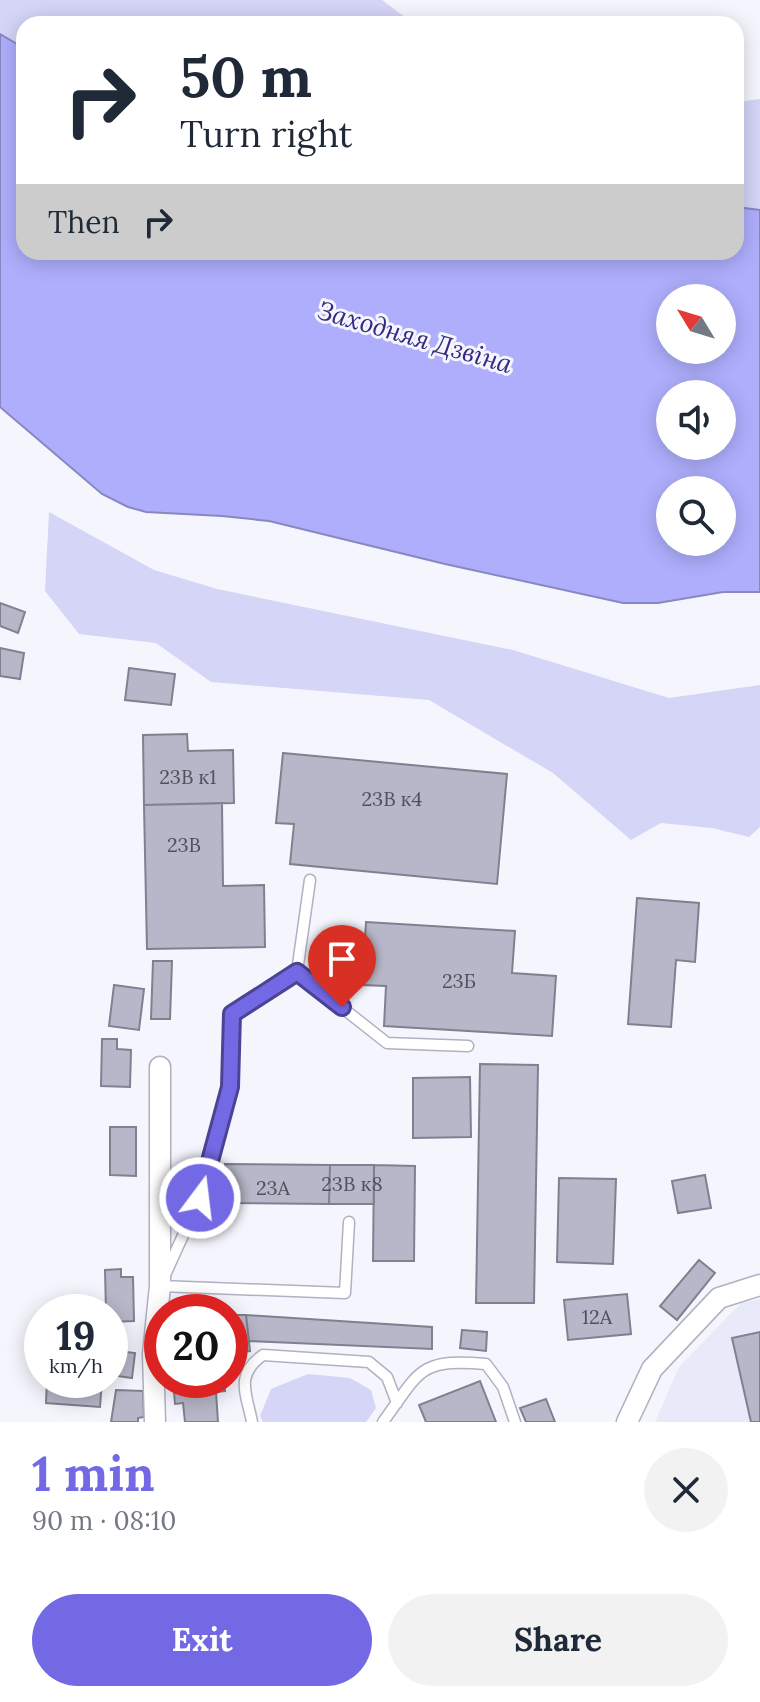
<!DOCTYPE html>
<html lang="en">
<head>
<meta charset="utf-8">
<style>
  :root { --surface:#fff; --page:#f2f2f3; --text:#1f2937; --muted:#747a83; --accent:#7469e4 }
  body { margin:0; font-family:Lora,serif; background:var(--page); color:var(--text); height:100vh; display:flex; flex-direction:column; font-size:30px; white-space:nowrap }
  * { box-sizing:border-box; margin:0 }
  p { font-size:26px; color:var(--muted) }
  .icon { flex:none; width:44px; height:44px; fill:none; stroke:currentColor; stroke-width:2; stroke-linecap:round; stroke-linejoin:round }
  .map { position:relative; height:1422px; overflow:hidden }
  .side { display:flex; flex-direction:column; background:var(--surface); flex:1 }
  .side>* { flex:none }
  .banner { position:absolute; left:16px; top:16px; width:728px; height:244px; border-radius:24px; box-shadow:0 4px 20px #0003; background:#fff; color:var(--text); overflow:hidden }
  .needle { width:52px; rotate:308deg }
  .fabs { position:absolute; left:656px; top:284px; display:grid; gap:16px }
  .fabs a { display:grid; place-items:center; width:80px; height:80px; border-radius:50%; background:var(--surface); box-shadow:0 4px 20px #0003; font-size:40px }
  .speed { position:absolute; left:24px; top:1294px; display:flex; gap:16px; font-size:40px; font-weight:700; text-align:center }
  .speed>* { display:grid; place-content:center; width:104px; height:104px; border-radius:50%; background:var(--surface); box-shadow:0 4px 20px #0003; line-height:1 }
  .speed small { font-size:20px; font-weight:400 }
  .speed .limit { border:12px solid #d22; background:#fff; color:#111 }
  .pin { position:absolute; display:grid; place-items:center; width:68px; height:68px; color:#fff; margin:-82px -34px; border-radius:50% 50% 50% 0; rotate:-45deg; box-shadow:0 0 8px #0007 }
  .pin .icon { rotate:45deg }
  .me { position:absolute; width:88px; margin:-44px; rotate:15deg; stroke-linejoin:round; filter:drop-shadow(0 0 6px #0008) }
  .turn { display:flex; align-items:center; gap:28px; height:168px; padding:0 32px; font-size:36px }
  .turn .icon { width:104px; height:104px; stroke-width:2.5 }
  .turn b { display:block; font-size:56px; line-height:68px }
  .then { display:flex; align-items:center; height:76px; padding:0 32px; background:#0003; gap:16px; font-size:30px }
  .round { display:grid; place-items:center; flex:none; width:84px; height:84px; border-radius:42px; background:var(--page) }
  .overview { display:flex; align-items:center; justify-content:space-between; height:136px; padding:0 32px }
  h1 { font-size:48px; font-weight:700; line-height:60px; color:var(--accent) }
  .primary-button { display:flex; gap:16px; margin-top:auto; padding:16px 32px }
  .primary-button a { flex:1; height:92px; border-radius:48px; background:var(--accent); color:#fff; font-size:32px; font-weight:700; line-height:92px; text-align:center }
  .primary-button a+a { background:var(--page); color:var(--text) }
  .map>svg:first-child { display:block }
  .built { fill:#e8e9f9 }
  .green { fill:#d4d5f7 }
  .water { fill:#aeaefd; stroke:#8888c1; stroke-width:2; fill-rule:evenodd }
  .building { fill:#b7b7c9; stroke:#7f8090; stroke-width:2 }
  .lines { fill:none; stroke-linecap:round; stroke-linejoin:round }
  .lane-casing { stroke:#b0b1c2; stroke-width:13 }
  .street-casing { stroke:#b0b1c2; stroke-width:23 }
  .lane { stroke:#fff; stroke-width:10 }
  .street { stroke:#fff; stroke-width:20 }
  .route-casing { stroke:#4b4494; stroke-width:20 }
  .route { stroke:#7469e4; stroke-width:14 }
  .labels { text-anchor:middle; stroke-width:6; stroke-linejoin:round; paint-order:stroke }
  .number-label { font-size:20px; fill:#50515b }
  .water-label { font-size:26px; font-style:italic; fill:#362981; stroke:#f5f5fd }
</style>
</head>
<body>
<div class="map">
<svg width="760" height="1422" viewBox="0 0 760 1422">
  <rect width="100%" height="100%" fill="#f5f5fd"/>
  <path class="built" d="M760,1299V1422H655L679,1367L741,1303Z"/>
  <path class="green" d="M0,0H382L414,24H24V48L0,34Z
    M760,99V210L736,207V102Z
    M49,512L154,570L217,589L513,650L669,698L760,685V827L749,837L712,828L661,823L631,840L553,773L429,700L211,682L156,643L79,634L45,591Z
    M308,1374L350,1378L371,1390L376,1408L366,1422H263L260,1416L271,1389Z"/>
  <path class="water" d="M0,34L24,48V252H736V207L760,210V592H723L658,603H623L445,564L269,521L222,516L146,512L128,507L102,494L0,407ZM670,298H722V350H670ZM670,394H722V446H670ZM670,490H722V542H670Z"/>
  <path class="building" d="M0,603L25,612L18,633L0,626Z
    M0,648L24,653L20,679L0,676Z
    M129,668L175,674L171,705L125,700Z
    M187,734L188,751L233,750L234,803L144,805L143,735Z
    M283,753L507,774L497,884L290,864L294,824L276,823Z
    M222,803L223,886L264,885L265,947L147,949L144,805Z
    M637,898L699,903L695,962L676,960L671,1027L628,1024Z
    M366,922L515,931L512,973L556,976L552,1036L384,1026L386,986L362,985Z
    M153,961H172L170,1019H151Z
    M114,985L144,989L139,1030L109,1026Z
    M102,1039H117V1049L131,1050L130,1087L101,1086Z
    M480,1064L538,1065L534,1303H476Z
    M470,1077L471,1137L413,1138V1078Z
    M110,1127H136V1176L110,1175Z
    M225,1164L330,1165L329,1204L216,1203V1178H225Z
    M330,1165H374V1204H329Z
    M374,1165L415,1166L414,1261H373Z
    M705,1175L711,1208L678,1213L672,1181Z
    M559,1178L616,1179L613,1264L557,1262Z
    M173,1180H187V1200H173Z
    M699,1260L715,1273L677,1320L660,1306Z
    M121,1269V1277H133L134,1321L110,1322V1312H106L105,1270Z
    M627,1294L631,1334L568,1340L564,1300Z
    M230,1315H246L250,1351L230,1353Z
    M246,1315L432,1327V1349L249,1341Z
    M462,1330L487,1332L486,1351L460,1348Z
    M760,1332V1422H751L732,1338Z
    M110,1350L135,1353L132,1378L110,1375Z
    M47,1380H102L100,1407L46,1403Z
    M182,1380H224L225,1391L216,1392L218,1422H185L183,1403L175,1404L174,1392L183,1391Z
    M480,1381L496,1422H426L419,1405Z
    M116,1390L143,1391L144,1417L138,1418V1422H111Z
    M546,1399L555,1422H526L520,1408Z"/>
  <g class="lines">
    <defs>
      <path id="lane" d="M310,880L297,972L232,1014L230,1087L200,1198L160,1286L345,1293L349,1222
        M297,972L387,1043L468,1046
        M252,1422C246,1392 235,1375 263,1355L369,1362L387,1377L397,1403
        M383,1422C420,1371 419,1358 486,1364L503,1387L515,1422"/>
      <path id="street" d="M155,1422L153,1354L160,1286V1067
        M627,1422L652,1369L719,1298L760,1285"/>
    </defs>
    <use href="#lane" class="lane-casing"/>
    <use href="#street" class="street-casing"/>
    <use href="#lane" class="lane"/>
    <use href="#street" class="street"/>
  </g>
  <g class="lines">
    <defs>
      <path id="route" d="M200,1198L230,1087L232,1014L297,972L342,1007"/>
    </defs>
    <use href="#route" class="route-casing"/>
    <use href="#route" class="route"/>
  </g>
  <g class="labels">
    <g class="number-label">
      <text x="188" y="784">23В к1</text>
      <text x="392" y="806">23В к4</text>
      <text x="184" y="852">23В</text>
      <text x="459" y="988">23Б</text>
      <text x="352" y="1191">23В к8</text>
      <text x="273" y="1195">23А</text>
      <text x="597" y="1324">12А</text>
    </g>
    <g class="water-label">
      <text transform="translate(415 337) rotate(16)" y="9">Заходняя Дзвіна</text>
    </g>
  </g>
</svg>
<div class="fabs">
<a><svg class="needle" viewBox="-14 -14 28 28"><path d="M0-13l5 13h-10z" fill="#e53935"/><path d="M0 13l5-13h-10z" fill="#747a83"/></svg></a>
<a><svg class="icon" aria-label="sound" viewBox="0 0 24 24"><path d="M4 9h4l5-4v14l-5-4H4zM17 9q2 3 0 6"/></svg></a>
<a><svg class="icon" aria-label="search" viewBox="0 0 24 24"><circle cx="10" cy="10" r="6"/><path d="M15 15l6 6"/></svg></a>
</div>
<div class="speed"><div>19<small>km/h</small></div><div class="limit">20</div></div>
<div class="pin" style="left:342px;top:1007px;background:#d93025"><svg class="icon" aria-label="arrive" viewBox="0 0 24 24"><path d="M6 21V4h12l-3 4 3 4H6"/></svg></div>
<svg class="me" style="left:200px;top:1198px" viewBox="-20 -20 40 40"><circle r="17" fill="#7469e4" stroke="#fff" stroke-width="3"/><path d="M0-11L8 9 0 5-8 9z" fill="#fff"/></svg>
<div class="banner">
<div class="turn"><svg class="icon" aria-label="right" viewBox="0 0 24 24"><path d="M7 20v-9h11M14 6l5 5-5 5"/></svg><div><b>50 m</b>Turn right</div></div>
<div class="then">Then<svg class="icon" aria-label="right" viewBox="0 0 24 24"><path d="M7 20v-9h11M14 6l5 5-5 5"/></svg></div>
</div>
</div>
<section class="side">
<div class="overview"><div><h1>1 min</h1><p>90 m · 08:10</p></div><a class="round"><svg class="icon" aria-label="close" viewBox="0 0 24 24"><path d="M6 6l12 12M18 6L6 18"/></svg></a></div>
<div class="primary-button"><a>Exit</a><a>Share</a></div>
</section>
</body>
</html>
